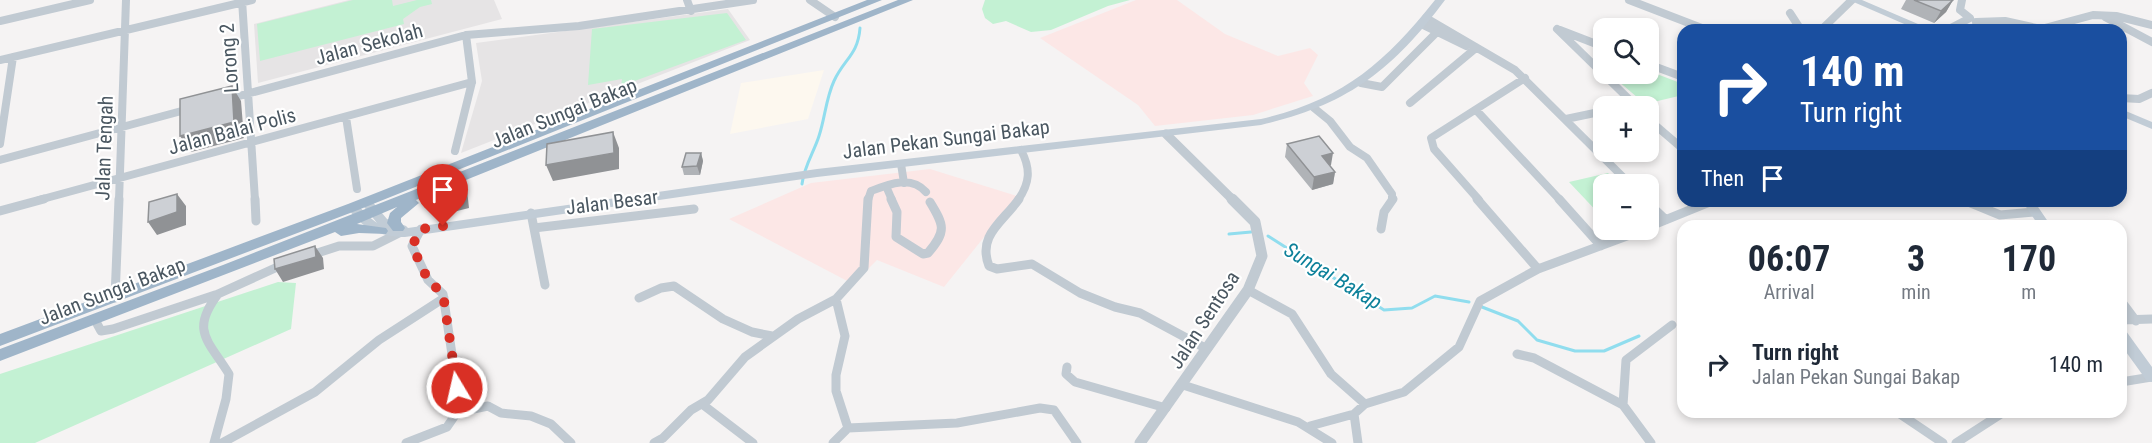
<!DOCTYPE html>
<html lang="en">
<head>
<meta charset="utf-8">
<style>
  :root { --surface:#fff; --page:#f6f6f7; --text:#1f2937; --muted:#747a83 }
  body { margin:0; font-family:"Roboto Condensed",sans-serif; background:var(--page); color:var(--text); height:100vh; display:flex; flex-direction:column; font-size:22px; white-space:nowrap }
  * { box-sizing:border-box; margin:0 }
  p { font-size:20px; color:var(--muted) }
  .icon { flex:none; width:33px; height:33px; fill:none; stroke:currentColor; stroke-width:2; stroke-linecap:round; stroke-linejoin:round }
  .map { position:relative; flex:1; overflow:hidden }
  .panel { position:absolute; left:1677px; top:220px; width:450px; height:198px; display:flex; flex-direction:column; background:var(--surface); border-radius:18px; box-shadow:0 3px 9px #0003 }
  .panel>* { flex:none }
  .banner { position:absolute; left:1677px; top:24px; width:450px; height:183px; border-radius:18px; box-shadow:0 3px 9px #0003; background:#1a4fa0; color:#fff; overflow:hidden }
  .buttons { position:absolute; left:1593px; top:18px; display:grid; gap:12px }
  .buttons a { display:grid; place-items:center; width:66px; height:66px; border-radius:12px; background:var(--surface); box-shadow:0 3px 9px #0003; font-size:30px }
  .pin { position:absolute; display:grid; place-items:center; width:51px; height:51px; color:#fff; margin:-62px -26px; border-radius:50% 50% 50% 0; rotate:-45deg; box-shadow:0 0 6px #0007 }
  .pin .icon { rotate:45deg }
  .me { position:absolute; width:66px; margin:-33px; rotate:351deg; stroke-linejoin:round; filter:drop-shadow(0 0 4px #0008) }
  .turn { display:flex; align-items:center; gap:21px; height:126px; padding:0 24px; font-size:27px }
  .turn .icon { width:78px; height:78px; stroke-width:2.5 }
  .turn b { display:block; font-size:42px; line-height:51px }
  .then { display:flex; align-items:center; height:57px; padding:0 24px; background:#0003; gap:12px; font-size:22px }
  .eta { display:flex; justify-content:space-evenly; align-items:center; height:102px; text-align:center }
  .eta b { font-size:36px; font-weight:700; line-height:42px }
  ul { padding:0; list-style:none }
  li { display:flex; align-items:center; gap:18px; height:84px; padding:0 24px }
  li div { flex:1 }
  li b { display:block; font-size:22px }
  li em { font-style:normal }
  .map>svg:first-child { display:block }
  .commercial { fill:#fdf8ef }
  .education { fill:#e6e4e5 }
  .medical { fill:#fce7e6 }
  .green { fill:#c3f1d3 }
  .lines { fill:none; stroke-linecap:round; stroke-linejoin:round }
  .stream { stroke:#90ddee; stroke-width:3 }
  .minor-far1 { stroke:#c1cad2; stroke-width:8 }
  .minor { stroke:#c1cad2; stroke-width:9 }
  .tertiary-far1 { stroke:#c1cad2; stroke-width:9 }
  .tertiary { stroke:#c1cad2; stroke-width:11 }
  .secondary { fill:#c1ccd6; fill-rule:evenodd }
  .trunk { fill:#9fb5c9; fill-rule:evenodd }
  .wall { fill:#b0b3b7 }
  .shaded-wall { fill:#909295 }
  .building { fill:#cdd0d5; stroke:#909295; stroke-width:1.5 }
  .route { stroke:#d93025; stroke-width:10; stroke-dasharray:0 18 }
  .labels { text-anchor:middle; stroke-width:4.5; stroke-linejoin:round; paint-order:stroke }
  .street-label { font-size:20px; fill:#4a5761; stroke:#fff }
  .water-label { font-size:21px; font-style:italic; fill:#0d819a; stroke:#fff }
</style>
</head>
<body>
<div class="map">
<svg width="2152" height="443" viewBox="0 0 2152 443">
  <rect width="100%" height="100%" fill="#f5f3f3"/>
  <path class="commercial" d="M824,70L808,119L730,134L741,83Z"/>
  <path class="education" d="M349,0H494L502,19L258,83L254,24Z
    M728,9L750,40L461,153L482,81L476,43Z"/>
  <path class="medical" d="M1136,0H1177L1225,34L1278,56L1310,48L1318,55L1304,83L1313,96L1253,115L1155,126L1138,105L1040,38Z
    M930,169L1017,196L944,287L877,260L853,284L729,219L811,183Z"/>
  <path class="green" d="M353,0H392L393,6L417,0H431L432,4L420,7L403,19L404,24L260,61L257,24Z
    M981,0H1130L1108,6L1051,30L1031,32L1006,21L993,24L985,18L982,9L985,0Z
    M727,13L746,40L621,86L622,79L588,85L592,29Z
    M1649,71L1683,84V95L1645,104L1610,74H1648Z
    M1608,173L1618,184H1604L1603,218L1569,182Z
    M278,282L296,283L291,329L35,443H0V374Z"/>
  <g class="lines">
    <path class="stream" d="M802,184C804,166 814,152 819,136C825,118 826,98 834,81C844,59 858,55 860,28
      M1229,234L1251,232
      M1268,236L1384,310L1412,308L1435,296L1469,302
      M1482,307L1518,321L1537,340L1575,351H1604L1639,336"/>
    <path class="minor-far1" d="M242,0L255,200
      M687,0L691,11
      M810,0L835,17
      M1629,0L1707,30
      M1790,13L1801,30
      M2105,17L2152,42
      M1426,18L1515,70L1630,184
      M0,21L90,0
      M1976,22L2005,21L2041,29L2093,15L2116,16L2152,25
      M1421,24L1466,46
      M1557,29L1636,106
      M1560,30L1604,47
      M1821,30L1852,0
      M1947,30L1970,18L1960,10L1962,0
      M0,60L252,0
      M1648,64L1683,77
      M1361,83L1382,87L1437,32
      M2121,98L2139,99L2152,93
      M228,99L466,35L579,26L753,0
      M1410,103L1476,48
      M1314,108L1330,121L1350,147L1367,158L1392,194V200
      M1476,110L1560,200
      M346,117L357,189
      M1566,119L1604,111
      M1648,119L1683,149
      M0,144L13,57
      M455,151L472,82L466,35
      M0,160L189,109
      M901,164L904,183
      M886,186L892,200
      M39,200L472,82
      M119,200L126,0
      M868,200L871,191C889,184 911,175 926,192
      M1018,200C1030,183 1031,169 1021,150
      M1479,200L1434,149L1431,138L1525,78"/>
    <path class="minor" d="M255,199L256,221
      M891,199L897,212L896,237L923,254L928,253C947,231 944,225 930,202
      M1019,199C1003,222 977,235 989,266L997,269L1032,264L1080,293L1115,307L1140,313L1207,349
      M1477,199L1538,269L1643,230
      M1559,199L1601,246
      M1966,201L2000,215L2035,212
      M1648,203L1666,220
      M0,211L44,199
      M531,213L545,285
      M1648,227L1712,201
      M534,228L694,209
      M1381,229L1384,212L1393,199
      M308,256L339,246H373L399,233
      M1248,290L1292,314L1331,374L1365,404
      M115,298L119,199
      M639,298L661,288L674,286L723,319L752,332L772,336
      M836,299L845,336L836,375V391L848,428
      M2121,301L2136,321
      M95,320L101,331L113,329L218,294L284,264
      M2121,320L2152,319
      M1517,354L1534,358L1623,405L1651,443
      M1067,367L1066,374L1075,382L1166,408
      M2121,382L2152,377
      M1183,385L1298,422L1332,443
      M702,404L753,443
      M1623,405L1626,360L1672,325
      M459,412L488,406L501,413L531,416L551,424L571,443
      M1897,412L1943,443
      M1354,414L1358,443
      M1310,426L1354,414L1365,404L1404,392L1459,347L1480,301L1538,269
      M214,443L226,399L229,374C208,340 190,331 218,294
      M222,443L315,392L379,340L444,298
      M406,443L447,427L460,408L443,294L428,280L412,246L421,229
      M654,443L663,438L691,410L708,400L745,357L798,319L836,299L864,268L868,199
      M833,443L848,428L957,423L1040,408L1054,410L1077,443
      M1956,443L2004,412"/>
    <path class="tertiary-far1" d="M1166,134L1233,200"/>
    <path class="tertiary" d="M1140,443L1248,290L1262,256L1255,222L1232,199"/>
    <path class="secondary" d="M1435,0H1445C1392,71 1347,105 1261,125L817,177L405,237C380,237 361,228 347,207L349,204H357L368,216L377,223L360,202L362,199H370L387,219L406,226L408,228L817,169L1261,119C1342,100 1384,64 1435,0Z
      M1849,0H1862L1932,30H1918Z
      M2121,109L2152,122V129L2121,116Z
      M2022,201H2034L2051,226H2039Z
      M2121,330L2126,331L2152,367V382L2147,381L2121,345Z"/>
    <path class="trunk" d="M867,0H882L358,210L0,346V334L348,204Z
      M898,0H913L416,200L419,203L401,218V222L405,228L403,231H393L387,223L390,213L397,207L357,224L386,228L388,231L386,234L359,233L341,236L335,232L0,361V349L223,265Z"/>
  </g>
  <path class="wall" d="M1906,0H1953L1946,12L1934,23L1901,9Z
    M1287,144L1331,165L1330,166L1335,172L1333,184L1312,190L1285,157Z
    M701,153L703,161L700,175H684L682,167Z"/>
  <path class="shaded-wall" d="M1953,0L1946,12L1934,23L1941,11Z
    M232,86L241,101L244,138L191,152L180,136Z
    M613,132L619,148V169L553,181L546,165Z
    M701,153L703,161L700,175L697,166Z
    M1333,153L1331,165L1320,168L1322,156Z
    M1335,172L1333,184L1312,190L1314,177Z
    M463,182L467,190L469,208L449,213L445,205Z
    M177,194L186,206V225L157,235L148,222Z
    M315,246L323,258L324,269L283,282L275,269Z"/>
  <path class="building" d="M1914,0H1953L1941,11Z
    M232,86L234,122L180,136V99Z
    M613,132L614,153L546,165L547,144Z
    M1319,136L1333,153L1322,156L1335,172L1314,177L1287,144Z
    M686,153H701L697,166L682,167Z
    M463,182L464,200L445,205L444,187Z
    M177,194V212L148,222L149,202Z
    M315,246L316,257L275,269L274,259Z"/>
  <g class="lines">
    <path class="route" d="M443,226L421,229L412,246L428,280L443,294L457,388"/>
  </g>
  <g class="labels">
    <g class="street-label">
      <text transform="translate(369 44) rotate(-15)" y="7">Jalan Sekolah</text>
      <text transform="translate(229 58) rotate(-94)" y="7">Lorong 2</text>
      <text transform="translate(564 113) rotate(-22)" y="7">Jalan Sungai Bakap</text>
      <text transform="translate(232 131) rotate(-15)" y="7">Jalan Balai Polis</text>
      <text transform="translate(946 139) rotate(-7)" y="7">Jalan Pekan Sungai Bakap</text>
      <text transform="translate(104 148) rotate(-88)" y="7">Jalan Tengah</text>
      <text transform="translate(612 202) rotate(-7)" y="7">Jalan Besar</text>
      <text transform="translate(112 291) rotate(-21)" y="7">Jalan Sungai Bakap</text>
      <text transform="translate(1204 320) rotate(-57)" y="7">Jalan Sentosa</text>
    </g>
    <g class="water-label">
      <text transform="translate(1333 276) rotate(31)" y="7">Sungai Bakap</text>
    </g>
  </g>
</svg>
<div class="buttons">
<a><svg class="icon" aria-label="search" viewBox="0 0 24 24"><circle cx="10" cy="10" r="6"/><path d="M15 15l6 6"/></svg></a>
<a>+</a>
<a>−</a>
</div>
<div class="pin" style="left:443px;top:226px;background:#d93025"><svg class="icon" aria-label="arrive" viewBox="0 0 24 24"><path d="M6 21V4h12l-3 4 3 4H6"/></svg></div>
<svg class="me" style="left:457px;top:388px" viewBox="-20 -20 40 40"><circle r="17" fill="#d93025" stroke="#fff" stroke-width="3"/><path d="M0-11L8 9 0 5-8 9z" fill="#fff"/></svg>
<div class="banner">
<div class="turn"><svg class="icon" aria-label="right" viewBox="0 0 24 24"><path d="M7 20v-9h11M14 6l5 5-5 5"/></svg><div><b>140 m</b>Turn right</div></div>
<div class="then">Then<svg class="icon" aria-label="arrive" viewBox="0 0 24 24"><path d="M6 21V4h12l-3 4 3 4H6"/></svg></div>
</div>
<section class="panel">
<div class="eta">
<div><b>06:07</b><p>Arrival</p></div>
<div><b>3</b><p>min</p></div>
<div><b>170</b><p>m</p></div>
</div>
<ul>
<li><svg class="icon" aria-label="right" viewBox="0 0 24 24"><path d="M7 20v-9h11M14 6l5 5-5 5"/></svg><div><b>Turn right</b><p>Jalan Pekan Sungai Bakap</p></div><em>140 m</em></li>
</ul>
</section>
</div>
</body>
</html>
